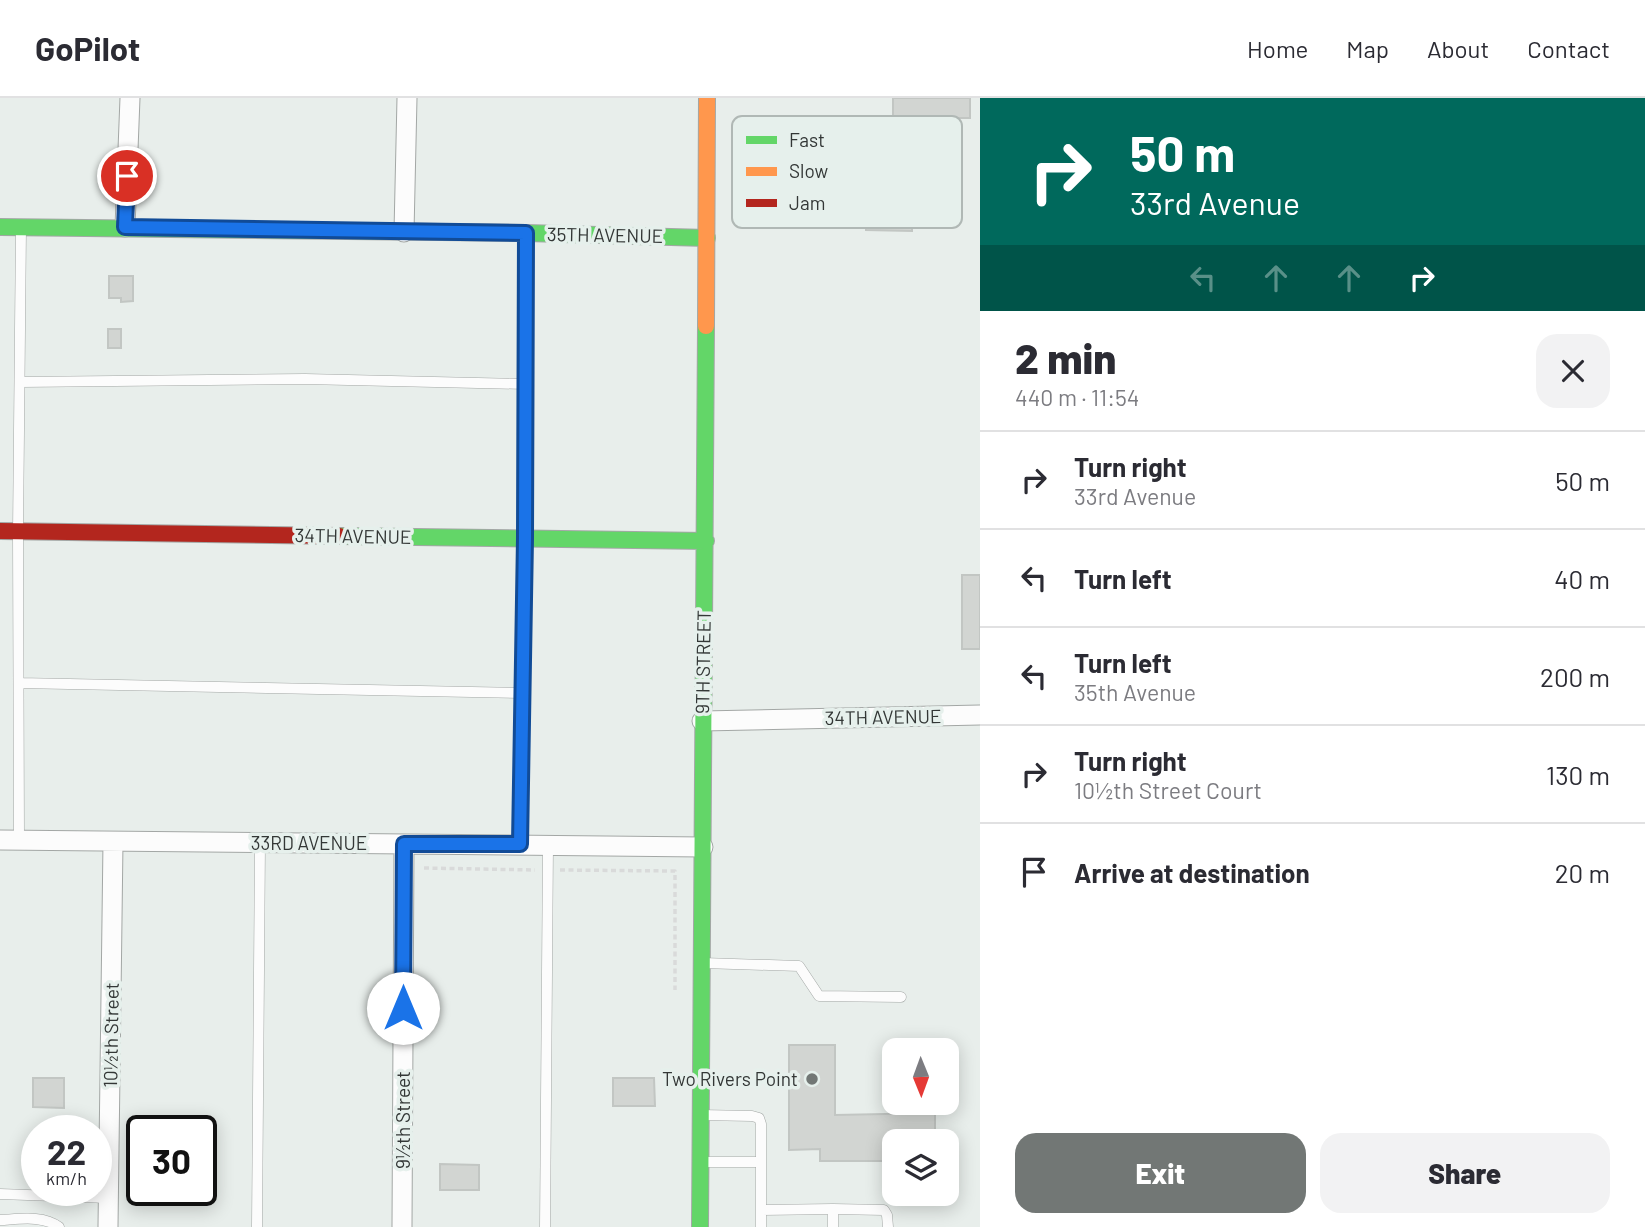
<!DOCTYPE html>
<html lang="en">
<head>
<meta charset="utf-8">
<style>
  :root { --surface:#fff; --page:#f2f2f3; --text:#2b2b33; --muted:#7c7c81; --line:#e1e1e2; --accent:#727775 }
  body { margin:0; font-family:Barlow,sans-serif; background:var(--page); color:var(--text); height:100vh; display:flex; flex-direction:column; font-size:26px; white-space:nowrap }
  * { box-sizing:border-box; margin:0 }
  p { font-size:23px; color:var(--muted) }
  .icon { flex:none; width:38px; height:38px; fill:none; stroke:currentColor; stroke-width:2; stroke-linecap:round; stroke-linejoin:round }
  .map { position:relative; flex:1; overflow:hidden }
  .panel { display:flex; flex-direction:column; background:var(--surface); width:665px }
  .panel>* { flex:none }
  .top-card { background:#00695c; color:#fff; overflow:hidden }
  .needle { width:46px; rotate:179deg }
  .buttons { position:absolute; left:882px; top:940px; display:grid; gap:14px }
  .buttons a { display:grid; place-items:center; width:77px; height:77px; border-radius:14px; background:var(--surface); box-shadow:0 4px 18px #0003; font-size:35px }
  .speed { position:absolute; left:21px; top:1017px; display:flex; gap:14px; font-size:35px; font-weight:700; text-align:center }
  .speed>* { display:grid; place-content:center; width:91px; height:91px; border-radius:50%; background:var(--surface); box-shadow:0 4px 18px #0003; line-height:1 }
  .speed small { font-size:18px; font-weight:400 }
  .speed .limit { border:4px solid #111; border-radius:10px; background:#fff; color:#111 }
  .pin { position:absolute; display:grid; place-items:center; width:60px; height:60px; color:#fff; margin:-30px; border:4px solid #fff; border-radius:50%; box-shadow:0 2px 7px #0007 }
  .me { position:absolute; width:77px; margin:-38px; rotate:0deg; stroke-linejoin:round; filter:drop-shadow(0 0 5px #0008) }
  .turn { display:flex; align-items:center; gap:24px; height:147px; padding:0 35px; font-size:32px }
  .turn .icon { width:91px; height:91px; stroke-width:2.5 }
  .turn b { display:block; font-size:49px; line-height:60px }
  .lanes { display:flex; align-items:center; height:66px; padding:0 35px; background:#0003; justify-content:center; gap:35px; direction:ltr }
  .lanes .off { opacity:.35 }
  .round { display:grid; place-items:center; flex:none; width:74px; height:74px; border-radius:21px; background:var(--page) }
  .summary { display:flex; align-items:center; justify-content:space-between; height:119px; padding:0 35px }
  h1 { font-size:42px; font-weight:800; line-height:52px }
  .button { display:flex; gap:14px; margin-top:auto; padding:14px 35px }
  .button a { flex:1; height:80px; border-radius:21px; background:var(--accent); color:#fff; font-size:28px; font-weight:800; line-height:80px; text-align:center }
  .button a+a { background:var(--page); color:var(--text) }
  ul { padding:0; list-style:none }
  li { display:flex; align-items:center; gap:21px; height:98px; padding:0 35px; border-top:2px solid var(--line) }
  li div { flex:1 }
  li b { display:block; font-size:26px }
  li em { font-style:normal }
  header { display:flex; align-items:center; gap:42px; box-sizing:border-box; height:98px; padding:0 35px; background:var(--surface); border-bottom:2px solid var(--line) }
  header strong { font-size:33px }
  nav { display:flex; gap:38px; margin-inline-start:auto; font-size:24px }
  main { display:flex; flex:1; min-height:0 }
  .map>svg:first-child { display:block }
  .building { fill:#d2d5d2; stroke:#c2c6c3; stroke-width:2 }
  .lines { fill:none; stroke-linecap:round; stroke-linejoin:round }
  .lane-casing { stroke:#a3a7a5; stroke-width:11 }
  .street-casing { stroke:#a3a7a5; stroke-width:21 }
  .fast-casing { stroke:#a3a7a5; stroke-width:18 }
  .slow-casing { stroke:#a3a7a5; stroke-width:18 }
  .jam-casing { stroke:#a3a7a5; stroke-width:18 }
  .path { stroke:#d9dada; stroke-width:3.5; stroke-dasharray:5 3.5; stroke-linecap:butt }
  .lane { stroke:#fcfcfc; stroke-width:10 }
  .street { stroke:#fcfcfc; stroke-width:19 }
  .fast { stroke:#63d668; stroke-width:16 }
  .slow { stroke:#ff974d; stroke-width:16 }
  .jam { stroke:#b3261e; stroke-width:16 }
  .route-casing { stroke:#114b97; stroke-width:18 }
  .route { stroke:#1a73e8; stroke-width:12 }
  .poi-dot { fill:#727775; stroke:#e6f0ec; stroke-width:2.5 }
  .labels { text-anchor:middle; stroke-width:7; stroke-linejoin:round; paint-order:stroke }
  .street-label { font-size:19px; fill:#333736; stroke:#e6f0ec }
  .poi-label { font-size:19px; fill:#333736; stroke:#e6f0ec; text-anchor:end }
  .key { fill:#e6f0ec; stroke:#b0b8b5; stroke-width:2 }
  .key-label { font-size:19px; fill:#333736 }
</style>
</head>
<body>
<header>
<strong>GoPilot</strong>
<nav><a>Home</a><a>Map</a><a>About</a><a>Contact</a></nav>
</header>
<main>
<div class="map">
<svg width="980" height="1129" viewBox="0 0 980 1129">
  <rect width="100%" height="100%" fill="#e8eeeb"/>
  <path class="building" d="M893,0H970V20H930V41H893Z
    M866,77L891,78V99H912V133L866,132Z
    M109,178H133V203L121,204V200H109Z
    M108,231H121V250H108Z
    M962,477H980V551H962Z
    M789,947H835V1017L935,1015V1043H894V1063H820V1051L789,1052Z
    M33,980H64V1010L33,1009Z
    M613,980H654L655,1008H613Z
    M440,1066L479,1067V1092H440Z"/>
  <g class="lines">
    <defs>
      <path id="lane" d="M21,284L305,281L525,286
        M19,585L522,595
        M19,742L18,434L21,130
        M520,746L525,440L526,136
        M703,865L799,868L819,898L901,899
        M701,1017L752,1018L759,1020L761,1026V1129
        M702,1064H761
        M0,1096L109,1100
        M833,1111V1129
        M761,1112L833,1111L884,1112L887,1117L888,1129
        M0,1122C20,1121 43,1117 59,1129
        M257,1129L260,745
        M545,1129L548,747"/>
      <path id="street" d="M125,129L130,0
        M404,134L407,0
        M702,623L980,617
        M0,742L703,749
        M108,1129L113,744
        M402,1129L404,746"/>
      <path id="fast" d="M0,129L526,135L707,140
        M340,438L706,443
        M700,1129L706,228"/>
      <path id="slow" d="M706,228L707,0"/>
      <path id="jam" d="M0,433L340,438"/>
    </defs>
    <use href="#lane" class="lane-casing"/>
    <use href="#street" class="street-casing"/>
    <use href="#fast" class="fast-casing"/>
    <use href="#slow" class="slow-casing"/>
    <use href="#jam" class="jam-casing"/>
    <path class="path" d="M424,770L535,772
      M560,772L675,773V892"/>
    <use href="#lane" class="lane"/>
    <use href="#street" class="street"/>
    <use href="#fast" class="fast"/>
    <use href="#slow" class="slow"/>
    <use href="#jam" class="jam"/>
  </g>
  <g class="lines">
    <defs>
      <path id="route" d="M127,78L125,129L526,135L525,440L520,746H404L403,910"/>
    </defs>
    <use href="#route" class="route-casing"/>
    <use href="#route" class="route"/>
  </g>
  <circle class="poi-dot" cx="812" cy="981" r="7"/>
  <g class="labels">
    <g class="street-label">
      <text transform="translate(605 137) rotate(1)" y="7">35TH AVENUE</text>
      <text transform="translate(353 438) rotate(1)" y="7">34TH AVENUE</text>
      <text transform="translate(703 564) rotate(-89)" y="7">9TH STREET</text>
      <text transform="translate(883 619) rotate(-1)" y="7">34TH AVENUE</text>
      <text x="309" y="752">33RD AVENUE</text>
      <text transform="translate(111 937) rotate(-89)" y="7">10½th Street</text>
      <text transform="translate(403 1022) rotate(-90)" y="7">9½th Street</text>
    </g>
    <g class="poi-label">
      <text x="798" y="988">Two Rivers Point</text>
    </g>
  </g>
  <rect x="732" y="18" width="230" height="112" rx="10" class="key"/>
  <rect x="746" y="38" width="31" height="8" fill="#63d668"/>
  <rect x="746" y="69" width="31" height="9" fill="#ff974d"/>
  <rect x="746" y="101" width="31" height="8" fill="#b3261e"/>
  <g class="key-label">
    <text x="789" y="49">Fast</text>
    <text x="789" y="80">Slow</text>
    <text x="789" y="112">Jam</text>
  </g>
</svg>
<div class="buttons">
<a><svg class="needle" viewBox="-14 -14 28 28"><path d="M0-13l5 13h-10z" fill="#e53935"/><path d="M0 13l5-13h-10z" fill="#7c7c81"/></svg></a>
<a><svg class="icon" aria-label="layers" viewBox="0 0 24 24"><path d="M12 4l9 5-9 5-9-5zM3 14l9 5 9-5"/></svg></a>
</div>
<div class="speed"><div>22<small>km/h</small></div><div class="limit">30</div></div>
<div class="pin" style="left:127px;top:78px;background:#d93025"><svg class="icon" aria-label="arrive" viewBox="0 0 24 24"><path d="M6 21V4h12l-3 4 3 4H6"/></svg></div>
<svg class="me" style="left:403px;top:910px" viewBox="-20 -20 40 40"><circle r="19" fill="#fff"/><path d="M0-13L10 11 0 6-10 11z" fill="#1a73e8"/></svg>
</div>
<section class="panel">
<div class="top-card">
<div class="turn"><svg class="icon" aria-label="right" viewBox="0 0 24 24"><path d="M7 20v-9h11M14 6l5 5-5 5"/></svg><div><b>50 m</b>33rd Avenue</div></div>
<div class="lanes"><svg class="icon off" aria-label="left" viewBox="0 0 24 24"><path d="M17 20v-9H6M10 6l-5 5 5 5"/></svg><svg class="icon off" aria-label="ahead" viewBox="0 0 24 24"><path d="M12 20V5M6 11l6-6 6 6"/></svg><svg class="icon off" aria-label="ahead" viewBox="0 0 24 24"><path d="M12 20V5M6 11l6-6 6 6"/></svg><svg class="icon" aria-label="right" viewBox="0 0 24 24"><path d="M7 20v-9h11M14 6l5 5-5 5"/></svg></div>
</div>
<div class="summary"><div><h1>2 min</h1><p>440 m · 11:54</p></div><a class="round"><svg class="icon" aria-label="close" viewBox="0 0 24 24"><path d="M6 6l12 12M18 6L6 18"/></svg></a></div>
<ul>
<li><svg class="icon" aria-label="right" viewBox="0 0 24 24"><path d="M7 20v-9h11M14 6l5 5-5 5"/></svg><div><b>Turn right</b><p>33rd Avenue</p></div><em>50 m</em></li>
<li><svg class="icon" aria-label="left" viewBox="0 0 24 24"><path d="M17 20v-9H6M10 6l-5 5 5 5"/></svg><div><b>Turn left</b></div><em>40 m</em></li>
<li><svg class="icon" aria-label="left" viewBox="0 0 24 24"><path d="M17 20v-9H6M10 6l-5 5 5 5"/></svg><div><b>Turn left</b><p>35th Avenue</p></div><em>200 m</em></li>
<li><svg class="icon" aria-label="right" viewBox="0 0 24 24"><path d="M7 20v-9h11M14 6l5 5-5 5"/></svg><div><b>Turn right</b><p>10½th Street Court</p></div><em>130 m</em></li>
<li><svg class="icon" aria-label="arrive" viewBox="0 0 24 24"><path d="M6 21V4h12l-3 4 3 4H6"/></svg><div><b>Arrive at destination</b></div><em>20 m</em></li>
</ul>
<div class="button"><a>Exit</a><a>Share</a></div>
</section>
</main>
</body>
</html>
